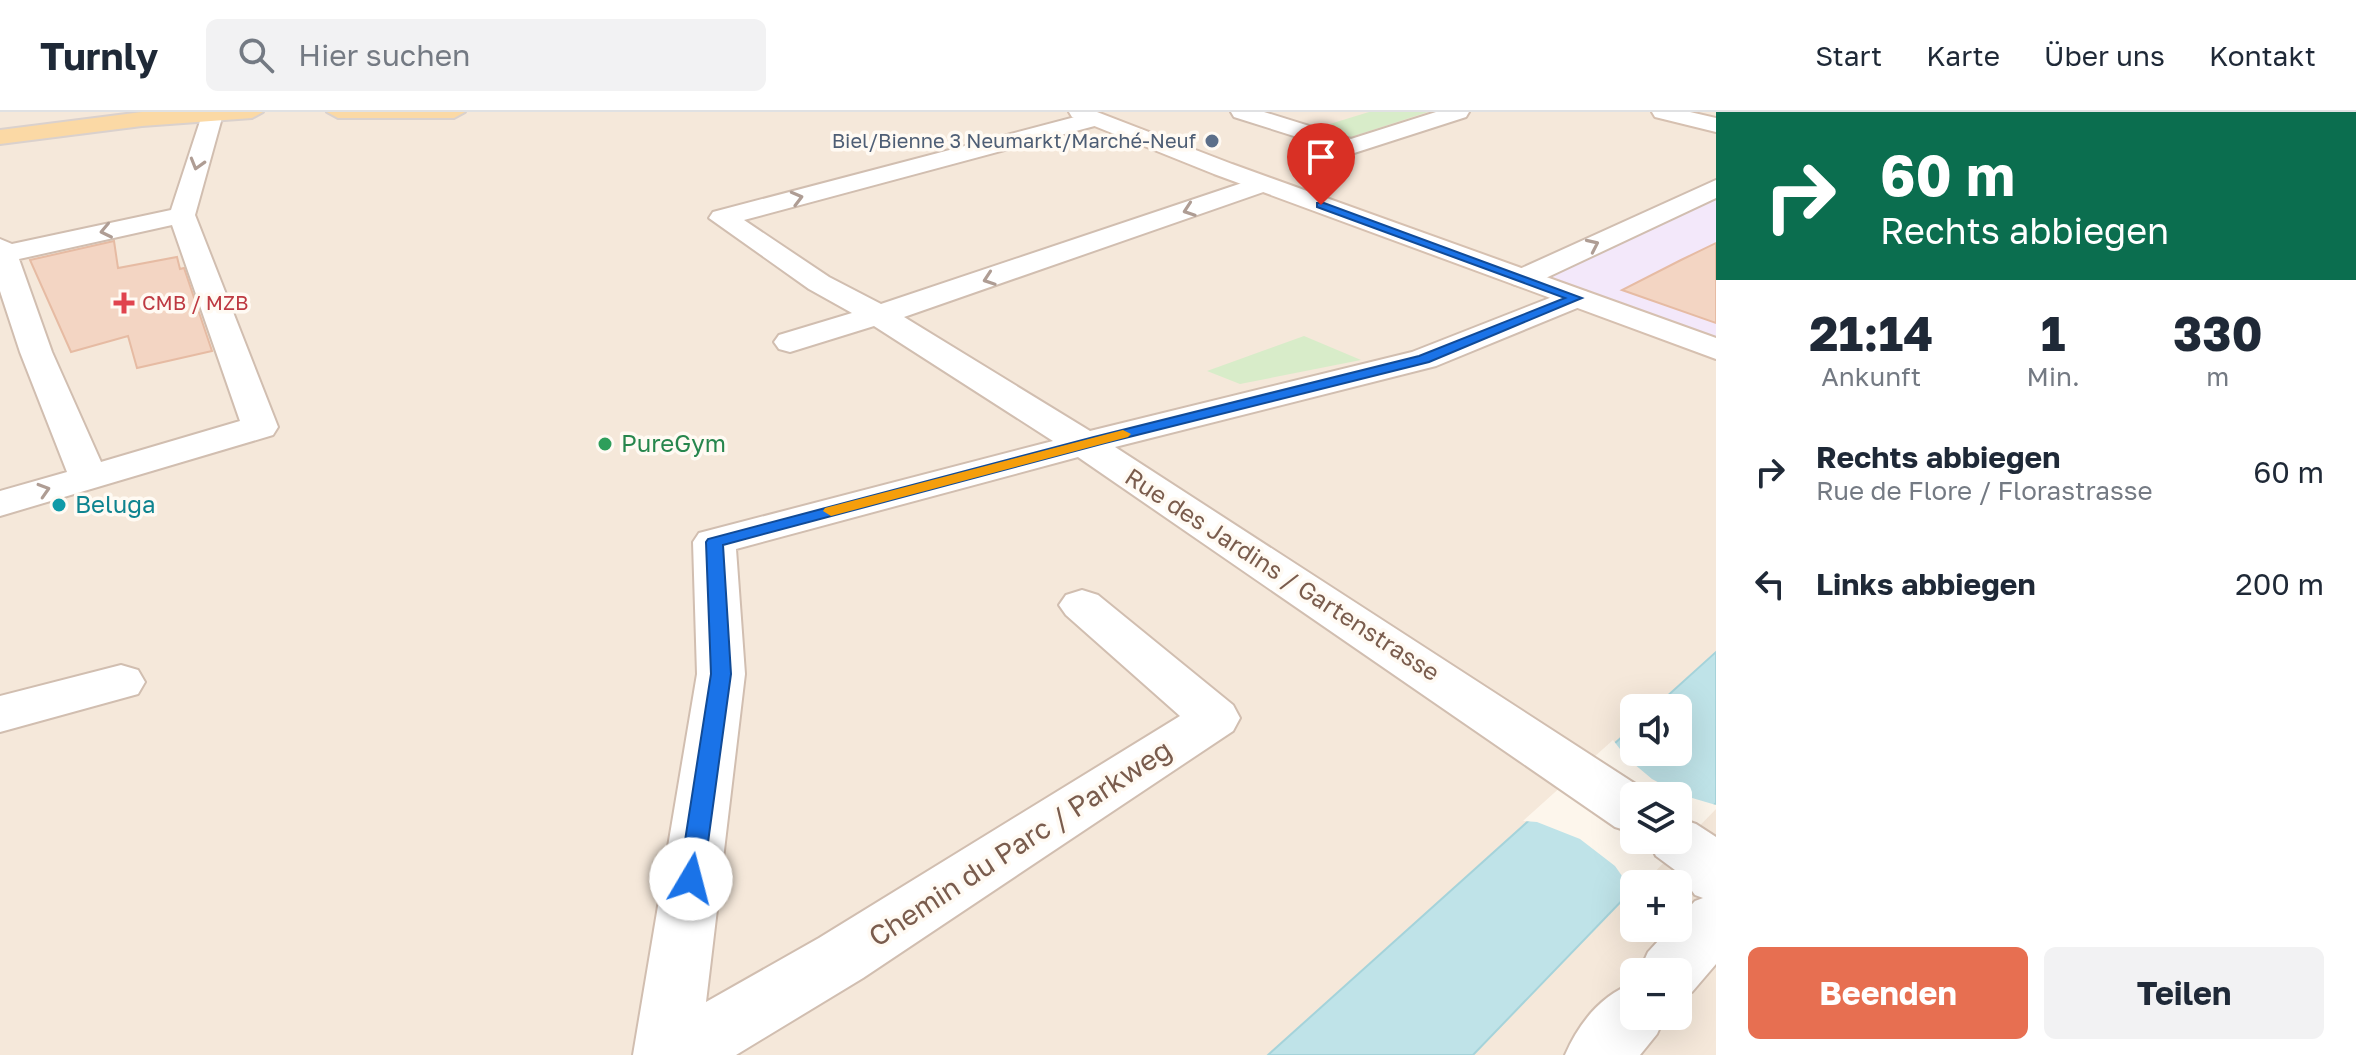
<!DOCTYPE html>
<html lang="de">
<head>
<meta charset="utf-8">
<style>
  :root { --surface:#fff; --page:#f2f2f3; --text:#1f2937; --muted:#747a83; --line:#e0e1e3; --accent:#e76f51 }
  body { margin:0; font-family:"Golos Text",sans-serif; background:var(--page); color:var(--text); height:100vh; display:flex; flex-direction:column; font-size:30px; white-space:nowrap }
  * { box-sizing:border-box; margin:0 }
  p { font-size:26px; color:var(--muted) }
  .icon { flex:none; width:44px; height:44px; fill:none; stroke:currentColor; stroke-width:2; stroke-linecap:round; stroke-linejoin:round }
  .map { position:relative; flex:1; overflow:hidden }
  .drawer { display:flex; flex-direction:column; background:var(--surface); width:640px }
  .drawer>* { flex:none }
  .banner { background:#0b6e4f; color:#fff; overflow:hidden }
  .controls { position:absolute; left:1620px; top:582px; display:grid; gap:16px }
  .controls a { display:grid; place-items:center; width:72px; height:72px; border-radius:12px; background:var(--surface); box-shadow:0 8px 32px #0002; font-size:40px }
  .pin { position:absolute; display:grid; place-items:center; width:68px; height:68px; color:#fff; margin:-82px -34px; border-radius:50% 50% 50% 0; rotate:-45deg; box-shadow:0 0 8px #0007 }
  .pin .icon { rotate:45deg }
  .me { position:absolute; width:88px; margin:-44px; rotate:8deg; stroke-linejoin:round; filter:drop-shadow(0 0 6px #0008) }
  .turn { display:flex; align-items:center; gap:28px; height:168px; padding:0 32px; font-size:36px }
  .turn .icon { width:104px; height:104px; stroke-width:2.5 }
  .turn b { display:block; font-size:56px; line-height:68px }
  .eta { display:flex; justify-content:space-evenly; align-items:center; height:136px; text-align:center }
  .eta b { font-size:48px; font-weight:700; line-height:56px }
  .button { display:flex; gap:16px; margin-top:auto; padding:16px 32px }
  .button a { flex:1; height:92px; border-radius:12px; background:var(--accent); color:#fff; font-size:32px; font-weight:700; line-height:92px; text-align:center }
  .button a+a { background:var(--page); color:var(--text) }
  ul { padding:0; list-style:none }
  li { display:flex; align-items:center; gap:24px; height:112px; padding:0 32px }
  li div { flex:1 }
  li b { display:block; font-size:30px }
  li em { font-style:normal }
  header { display:flex; align-items:center; gap:48px; box-sizing:border-box; height:112px; padding:0 40px; background:var(--surface); border-bottom:2px solid var(--line) }
  header strong { font-size:38px }
  nav { display:flex; gap:44px; margin-inline-start:auto; font-size:28px }
  .search { width:560px; height:72px; background:var(--page); display:flex; align-items:center; gap:20px; box-sizing:border-box; padding:0 28px; border-radius:12px; color:var(--muted); font-size:30px }
  main { display:flex; flex:1; min-height:0 }
  .map>svg:first-child { display:block }
  .residential { fill:#f5e8da; fill-rule:evenodd }
  .education { fill:#f3e8fa }
  .green { fill:#d8ecc9 }
  .water { fill:#bfe3e8; stroke:#a5d3da; stroke-width:2; fill-rule:evenodd }
  .pier { fill:#fdf6ec; fill-rule:evenodd }
  .building { fill:#f3d5c3; stroke:#e6bba3; stroke-width:2 }
  .lines { fill:none; stroke-linecap:round; stroke-linejoin:round }
  .street-casing { stroke:#d1beb0; stroke-width:4 }
  .secondary-casing { stroke:#d6c0b0; stroke-width:4 }
  .primary-casing { stroke:#dad1cd; stroke-width:4 }
  .street { fill:#fff; fill-rule:evenodd }
  .secondary { fill:#fff; fill-rule:evenodd }
  .primary { fill:#fbd9a5; fill-rule:evenodd }
  .oneway { stroke:#af9d94 }
  .route { fill:#1a73e8; stroke:#114b97; stroke-width:2 }
  .slow { fill:#f59e0b }
  .service-dot { fill:#5c6f8a; stroke:#fffaf3; stroke-width:3 }
  .health-dot { fill:#e0444e; stroke:#fffaf3; stroke-width:3 }
  .leisure-dot { fill:#2e9e5b; stroke:#fffaf3; stroke-width:3 }
  .culture-dot { fill:#0f9aa8; stroke:#fffaf3; stroke-width:3 }
  .labels { text-anchor:middle; stroke-width:7; stroke-linejoin:round; paint-order:stroke }
  .far-service-label { font-size:20px; fill:#4e5e75; stroke:#fffaf3; text-anchor:end }
  .far-health-label { font-size:20px; fill:#be3a42; stroke:#fffaf3; text-anchor:start }
  .leisure-label { font-size:24px; fill:#27864d; stroke:#fffaf3; text-anchor:start }
  .culture-label { font-size:24px; fill:#0d838f; stroke:#fffaf3; text-anchor:start }
  .street-label { font-size:24px; fill:#7a5c4d; stroke:#fffaf3 }
  .near-street-label { font-size:28px; fill:#7a5c4d; stroke:#fffaf3 }
</style>
</head>
<body>
<header>
<strong>Turnly</strong>
<div class="search"><svg class="icon" aria-label="search" viewBox="0 0 24 24"><circle cx="10" cy="10" r="6"/><path d="M15 15l6 6"/></svg>Hier suchen</div>
<nav><a>Start</a><a>Karte</a><a>Über uns</a><a>Kontakt</a></nav>
</header>
<main>
<div class="map">
<svg width="1716" height="943" viewBox="0 0 1716 943">
  <rect width="100%" height="100%" fill="#fdf6ec"/>
  <path class="residential" d="M0,0H1716V540L1654,596H1634V614L1268,943H0Z
    M1716,691V943H1473L1634,776V816H1678V772H1638ZM1634,860H1678V904H1634Z"/>
  <path class="education" d="M1716,76V237L1523,166Z"/>
  <path class="green" d="M1369,0H1428L1351,25L1320,15Z
    M1304,224L1361,248L1240,272L1207,259Z"/>
  <path class="water" d="M1716,540V691L1638,772H1634V776L1473,943H1268L1634,614V640H1678V596H1654ZM1634,684H1678V728H1634Z"/>
  <path class="pier" d="M1613,628L1627,646L1652,667L1682,683L1716,693V697L1643,772H1634V781L1615,754L1580,727L1537,710L1523,709ZM1634,684H1678V728H1634Z"/>
  <path class="building" d="M114,129L118,156L177,145L180,157L184,156L212,239L137,256L128,224L71,240L30,148Z
    M1716,131V211L1622,178L1681,148Z"/>
  <g class="lines">
    <defs>
      <path id="street" d="M203,0L223,2L195,103L278,315L273,323L0,404V379L67,360L20,240L0,179V127L12,132L171,98ZM172,113L240,309L101,350L52,240L19,147Z
        M1094,0L1105,7L1102,12L744,108L829,165L881,192L1254,67H1272L1275,72L1272,77L904,205L1090,319L1412,240L1565,180L1576,177L1587,180L1591,186L1587,192L1436,254L1115,335L1654,684H1634V721L1615,715L1078,345L736,437L745,562L706,890L819,826L1180,604L1066,503L1059,493L1066,483L1082,478L1098,483L1233,593L1240,606L1233,619L863,866L736,943H633L697,562L693,430L699,421L1053,329L874,214L790,240L779,237L774,230L779,223L852,201L809,177L709,106L713,100Z
        M1231,0H1264L1351,27L1436,0H1469L1466,5L1351,42L1234,5Z
        M1716,68V86L1533,172L1523,175L1513,172L1508,166L1513,160Z
        M121,553L138,558L145,570L138,582L0,620V584Z
        M1678,706L1696,712L1716,725V852L1692,880L1678,886V860H1639L1648,840L1670,816H1678V807L1695,789L1703,786L1695,783L1679,761L1656,744L1648,728H1678Z
        M1634,871V904H1665L1657,922L1640,943H1565C1579,911 1601,883 1634,871Z"/>
      <path id="secondary" d="M1069,0H1097L1232,52L1716,226V247L1214,62L1072,5Z
        M1652,0H1690L1716,6V20L1655,5Z"/>
      <path id="primary" d="M142,0H263L252,6L142,14L0,32V18Z
        M327,0H465L454,6H338Z"/>
    </defs>
    <use href="#street" class="street-casing"/>
    <use href="#secondary" class="secondary-casing"/>
    <use href="#primary" class="primary-casing"/>
    <use href="#street" class="street"/>
    <use href="#secondary" class="secondary"/>
    <use href="#primary" class="primary"/>
  </g>
  <defs><path id="oneway-chevron" d="M-2-3.5L2.5 0L-2 3.5" fill="none" stroke-width="1.6" stroke-linecap="round" stroke-linejoin="round" transform="scale(2)"/></defs>
  <g class="oneway">
    <use href="#oneway-chevron" transform="translate(197 52) rotate(106)"/>
    <use href="#oneway-chevron" transform="translate(797 86) rotate(-15)"/>
    <use href="#oneway-chevron" transform="translate(1189 98) rotate(161)"/>
    <use href="#oneway-chevron" transform="translate(106 119) rotate(168)"/>
    <use href="#oneway-chevron" transform="translate(1593 133) rotate(-25)"/>
    <use href="#oneway-chevron" transform="translate(989 167) rotate(161)"/>
    <use href="#oneway-chevron" transform="translate(44 378) rotate(-17)"/>
  </g>
  <path class="route" d="M1317,91H1324L1582,186L1429,250L1105,331L723,433L731,562L703,767L700,774L691,777L683,774L679,767L711,562L706,430L708,427L1094,325L1419,244L1565,186L1317,95Z"/>
  <path class="slow" d="M1123,318L1131,322L1128,325L831,404L823,399L825,396Z"/>
  <circle class="service-dot" cx="1212" cy="29" r="8"/>
  <path class="health-dot" d="M120 179h8v8h8v8h-8v8h-8v-8h-8v-8h8z"/>
  <circle class="leisure-dot" cx="605" cy="332" r="8"/>
  <circle class="culture-dot" cx="59" cy="393" r="8"/>
  <g class="labels">
    <g class="far-service-label">
      <text x="1196" y="36">Biel/Bienne 3 Neumarkt/Marché-Neuf</text>
    </g>
    <g class="far-health-label">
      <text x="142" y="198">CMB / MZB</text>
    </g>
    <g class="leisure-label">
      <text x="621" y="340">PureGym</text>
    </g>
    <g class="culture-label">
      <text x="75" y="401">Beluga</text>
    </g>
    <g class="street-label">
      <text transform="translate(1282 463) rotate(33)" y="8">Rue des Jardins / Gartenstrasse</text>
    </g>
    <g class="near-street-label">
      <text transform="translate(1020 731) rotate(-33)" y="10">Chemin du Parc / Parkweg</text>
    </g>
  </g>
</svg>
<div class="controls">
<a><svg class="icon" aria-label="sound" viewBox="0 0 24 24"><path d="M4 9h4l5-4v14l-5-4H4zM17 9q2 3 0 6"/></svg></a>
<a><svg class="icon" aria-label="layers" viewBox="0 0 24 24"><path d="M12 4l9 5-9 5-9-5zM3 14l9 5 9-5"/></svg></a>
<a>+</a>
<a>−</a>
</div>
<div class="pin" style="left:1321px;top:93px;background:#d93025"><svg class="icon" aria-label="arrive" viewBox="0 0 24 24"><path d="M6 21V4h12l-3 4 3 4H6"/></svg></div>
<svg class="me" style="left:691px;top:767px" viewBox="-20 -20 40 40"><circle r="19" fill="#fff"/><path d="M0-13L10 11 0 6-10 11z" fill="#1a73e8"/></svg>
</div>
<section class="drawer">
<div class="banner">
<div class="turn"><svg class="icon" aria-label="right" viewBox="0 0 24 24"><path d="M7 20v-9h11M14 6l5 5-5 5"/></svg><div><b>60 m</b>Rechts abbiegen</div></div>
</div>
<div class="eta">
<div><b>21:14</b><p>Ankunft</p></div>
<div><b>1</b><p>Min.</p></div>
<div><b>330</b><p>m</p></div>
</div>
<ul>
<li><svg class="icon" aria-label="right" viewBox="0 0 24 24"><path d="M7 20v-9h11M14 6l5 5-5 5"/></svg><div><b>Rechts abbiegen</b><p>Rue de Flore / Florastrasse</p></div><em>60 m</em></li>
<li><svg class="icon" aria-label="left" viewBox="0 0 24 24"><path d="M17 20v-9H6M10 6l-5 5 5 5"/></svg><div><b>Links abbiegen</b></div><em>200 m</em></li>
</ul>
<div class="button"><a>Beenden</a><a>Teilen</a></div>
</section>
</main>
</body>
</html>
